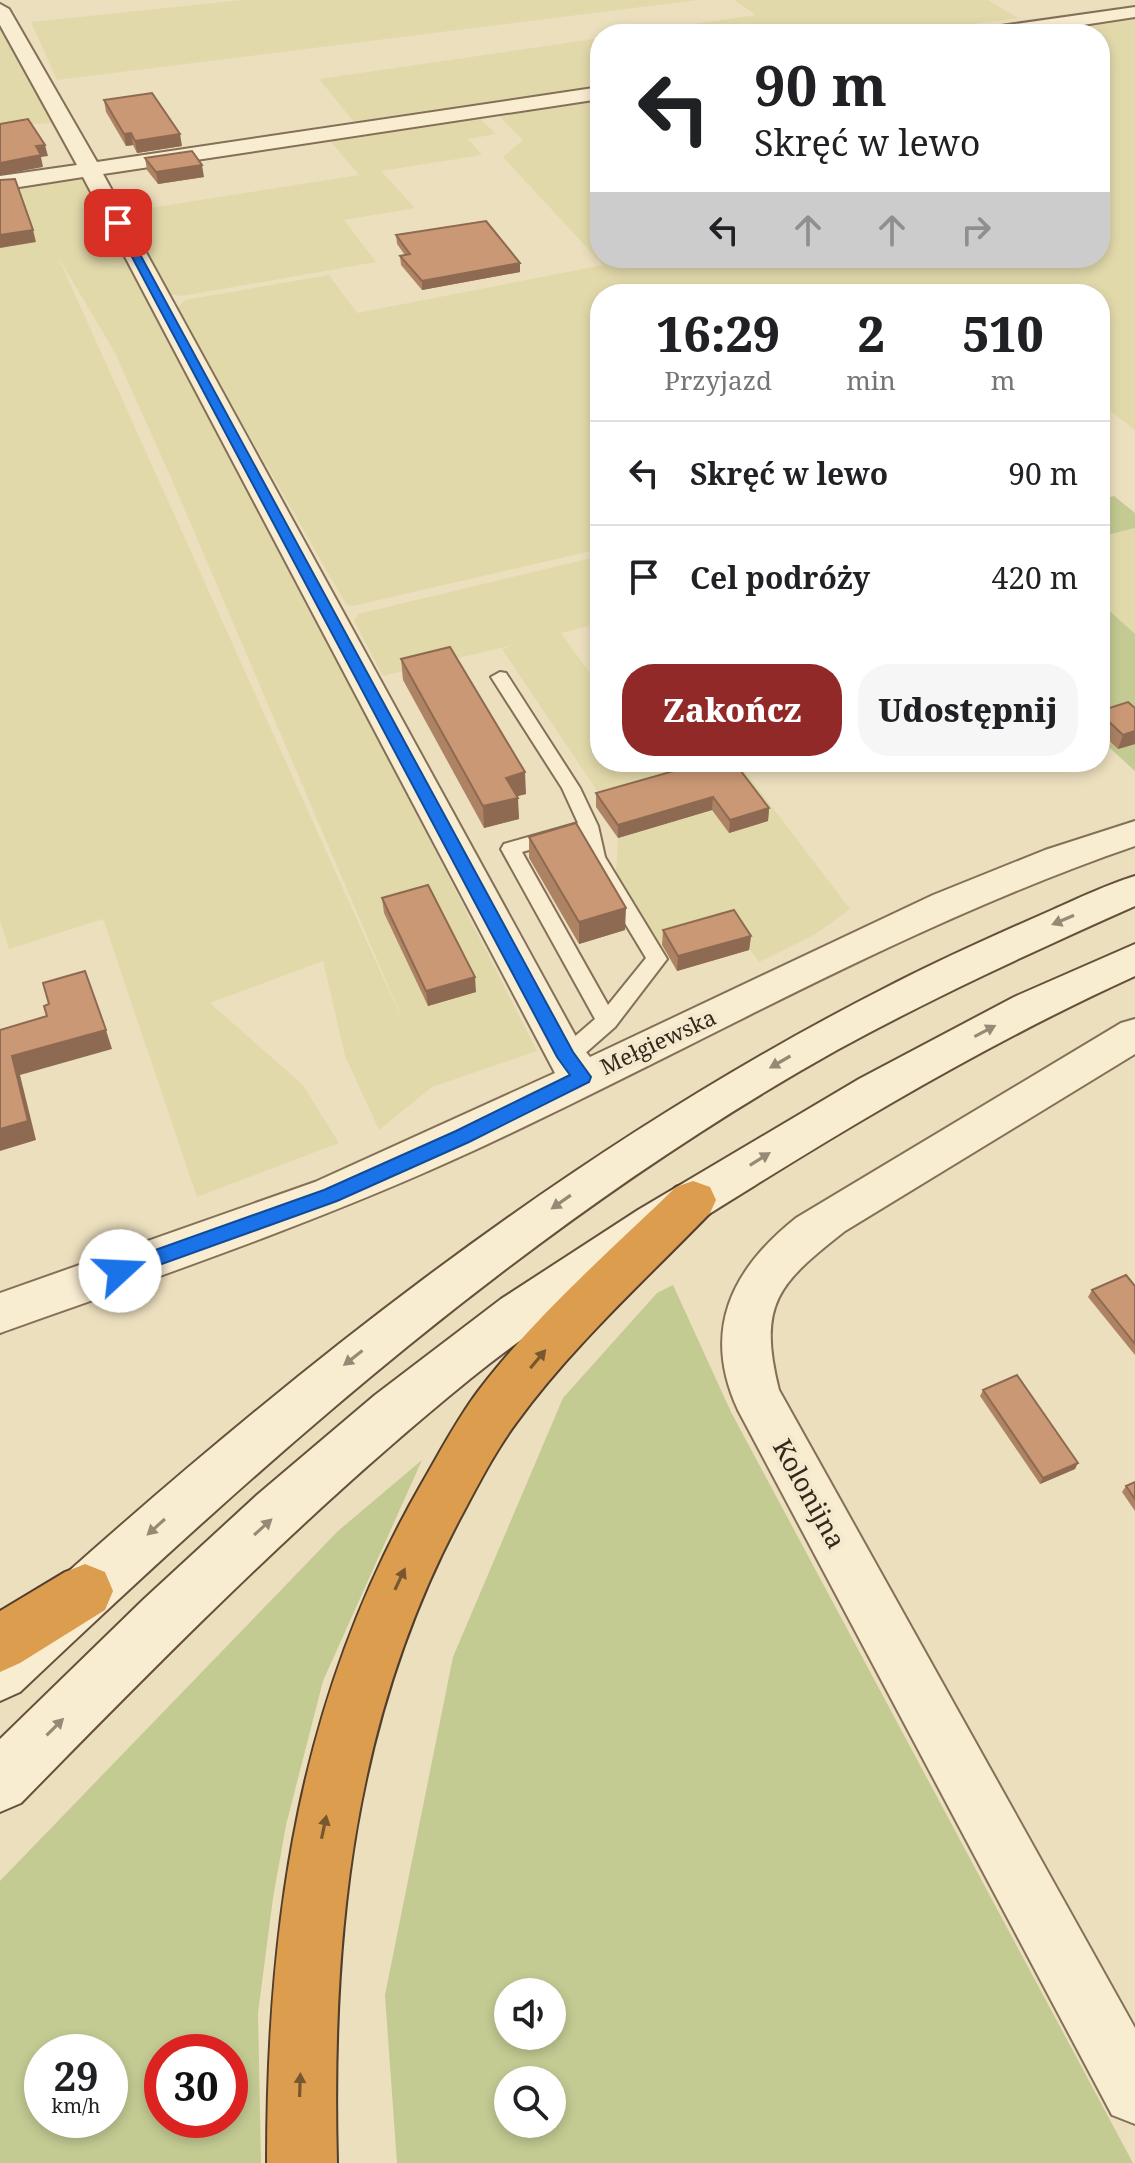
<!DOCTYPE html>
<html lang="pl">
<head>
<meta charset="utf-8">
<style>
  :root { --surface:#fff; --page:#f6f6f6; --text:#202124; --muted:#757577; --line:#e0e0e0; --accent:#922929 }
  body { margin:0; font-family:"Noto Serif",serif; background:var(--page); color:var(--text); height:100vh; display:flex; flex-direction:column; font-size:30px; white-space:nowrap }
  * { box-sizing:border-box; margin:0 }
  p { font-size:26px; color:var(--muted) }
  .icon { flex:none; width:44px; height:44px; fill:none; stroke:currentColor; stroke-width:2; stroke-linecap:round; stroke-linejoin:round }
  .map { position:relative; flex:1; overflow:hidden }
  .details { position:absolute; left:590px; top:284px; width:520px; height:488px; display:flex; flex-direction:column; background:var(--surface); border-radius:32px; box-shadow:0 4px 12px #0003 }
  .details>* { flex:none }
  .banner { position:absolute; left:590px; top:24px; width:520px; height:244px; border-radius:32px; box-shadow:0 4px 12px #0003; background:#fff; color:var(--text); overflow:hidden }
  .buttons { position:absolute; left:494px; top:1978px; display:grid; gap:16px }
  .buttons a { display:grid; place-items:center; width:72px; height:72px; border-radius:50%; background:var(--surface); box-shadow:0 4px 12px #0003; font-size:40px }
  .speed { position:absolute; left:24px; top:2034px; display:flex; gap:16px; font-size:40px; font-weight:700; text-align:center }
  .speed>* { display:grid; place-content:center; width:104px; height:104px; border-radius:50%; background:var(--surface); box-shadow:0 4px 12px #0003; line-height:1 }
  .speed small { font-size:20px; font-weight:400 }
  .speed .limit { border:12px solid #d22; background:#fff; color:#111 }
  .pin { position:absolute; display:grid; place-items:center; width:68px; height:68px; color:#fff; margin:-34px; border-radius:16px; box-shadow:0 4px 12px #0006 }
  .me { position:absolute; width:88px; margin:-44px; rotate:70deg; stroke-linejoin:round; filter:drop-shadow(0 0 6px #0008) }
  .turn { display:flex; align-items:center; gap:28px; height:168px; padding:0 32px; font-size:36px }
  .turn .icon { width:104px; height:104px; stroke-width:2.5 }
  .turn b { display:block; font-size:56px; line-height:68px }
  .lanes { display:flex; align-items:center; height:76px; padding:0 32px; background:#0003; justify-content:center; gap:40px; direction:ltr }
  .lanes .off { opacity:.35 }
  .eta { display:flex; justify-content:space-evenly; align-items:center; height:136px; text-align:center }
  .eta b { font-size:48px; font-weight:800; line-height:56px }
  .action { display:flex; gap:16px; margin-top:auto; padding:16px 32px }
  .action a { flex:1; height:92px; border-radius:32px; background:var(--accent); color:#fff; font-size:32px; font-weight:800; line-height:92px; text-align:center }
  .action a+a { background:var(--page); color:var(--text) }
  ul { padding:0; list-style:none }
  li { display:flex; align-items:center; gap:24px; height:104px; padding:0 32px; border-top:2px solid var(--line) }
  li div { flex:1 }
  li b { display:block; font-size:30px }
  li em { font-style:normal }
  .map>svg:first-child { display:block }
  .farmland { fill:#e2d9ab; fill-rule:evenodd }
  .green { fill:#c3ca92; fill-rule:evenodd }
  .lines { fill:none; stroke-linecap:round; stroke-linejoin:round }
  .service-casing { stroke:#846f57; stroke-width:4 }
  .minor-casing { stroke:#846f57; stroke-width:4 }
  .secondary-casing { stroke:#66503b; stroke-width:4 }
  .motorway-casing { stroke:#513e2c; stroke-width:4 }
  .service { fill:#f8ecd1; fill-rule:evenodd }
  .minor { fill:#f8ecd1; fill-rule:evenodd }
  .secondary { fill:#f8ecd1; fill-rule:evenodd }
  .motorway { fill:#dc9e4e; fill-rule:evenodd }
  .wall { fill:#ae8364 }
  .shaded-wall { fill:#8d6a51 }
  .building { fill:#ca9874; stroke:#8d6a51; stroke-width:2 }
  .oneway { fill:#968a76 }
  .oneway2 { fill:#775730 }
  .route { fill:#1a73e8; stroke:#114b97; stroke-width:2 }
  .labels { text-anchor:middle; stroke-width:8; stroke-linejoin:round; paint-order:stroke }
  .street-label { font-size:22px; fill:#34271c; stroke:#f4e9cd }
  .near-street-label { font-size:26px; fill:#34271c; stroke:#f4e9cd }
</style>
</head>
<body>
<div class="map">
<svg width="1135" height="2163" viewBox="0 0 1135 2163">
  <rect width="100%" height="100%" fill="#ecdfbe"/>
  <path class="farmland" d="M242,0H698L57,80L31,22Z
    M734,0H988L1018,18L951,27L962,34H625L756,15Z
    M0,12L55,123L0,126Z
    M1135,15V430L1100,403V294H600V549L353,606L346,604L176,308L185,300L329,275L357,313L603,265L503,157L523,140L493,110L600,95V258H1100V34H1004Z
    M600,38V90L358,127L319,79Z
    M475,113L496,134L468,139L482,155L381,171L415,208L344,220L376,262L182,296L168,294L124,212L359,175L325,135Z
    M79,177L86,179L292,568L537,1051L432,1087L379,1130L345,1056L323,961L210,1003L303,1085L339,1143L197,1197L103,919L9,949L0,921V188ZM58,257L114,351L172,480L410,1037Z
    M1135,528V634L1100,602V537Z
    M600,556V623L561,633L600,687V762H738L850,909L816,934L759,962L732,925L661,945L616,875L618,838L676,820L606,804L502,649L513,645L383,676L354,621L358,614Z"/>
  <path class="green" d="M1114,496L1135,513V528L1100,537V499Z
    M1100,602L1135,634V771L1100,739Z
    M673,1285L731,1412L1133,2163H397L385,1995L453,1657L563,1398L657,1293ZM552,1992V2036H508V1992ZM552,2080V2124H508V2080Z
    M422,1460L323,1681L286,1825L273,1898L258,2013L261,2163H0V1881L338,1531ZM110,2052V2120H42V2052ZM230,2052V2120H162V2052Z"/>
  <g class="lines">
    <defs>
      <path id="service" d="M500,672L506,673L580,788L598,826L605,857L667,959L615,1027L574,1063L566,1065L558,1063L555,1057L558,1051L595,1019L501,849L504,844L578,823L562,788L491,677ZM581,835L585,857L646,958L608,1005L522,852Z"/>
      <path id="minor" d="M0,4L9,9L97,162L600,87V99L103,174L581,1046L590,1057L933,895L1045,850L1135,821V846C905,925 695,1048 475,1150C321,1221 160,1276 0,1333V1293L315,1182L555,1073L83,177L0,190V176L77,165L0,25Z
        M1135,7V17L1024,34H978L987,28Z
        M1135,1019V1054L845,1231C779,1283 757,1303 779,1390L1135,2028V2124L1112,2115L738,1410C701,1330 732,1269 796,1218L1121,1023Z"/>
      <path id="secondary" d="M1135,876V906C1034,951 934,997 837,1050C533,1220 271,1454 20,1692L0,1701V1633C271,1387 556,1156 883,989C939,960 995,935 1052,910C1079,898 1106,885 1135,876Z
        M1135,944V976C1003,1036 877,1109 754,1186C657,1246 559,1308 470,1379C310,1509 165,1656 21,1803L0,1812V1739L144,1599L257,1495L375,1395L501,1299L638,1210L859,1079L1014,997Z"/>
      <path id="motorway" d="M693,1181L710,1187L716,1200L710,1213C644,1281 572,1346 516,1423C496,1450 480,1481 464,1511C353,1716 331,1934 337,2163H267C267,1920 299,1697 422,1483C440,1452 457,1419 479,1390C536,1315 609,1252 676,1187Z
        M85,1564L105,1572L113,1591L105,1610L20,1663L0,1672V1611L65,1572Z"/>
    </defs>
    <use href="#service" class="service-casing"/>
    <use href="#minor" class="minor-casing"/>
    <use href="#secondary" class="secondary-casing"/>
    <use href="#motorway" class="motorway-casing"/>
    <use href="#service" class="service"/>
    <use href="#minor" class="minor"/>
    <use href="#secondary" class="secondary"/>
    <use href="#motorway" class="motorway"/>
  </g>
  <path class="wall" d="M104,100L182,146L137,153L133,145L126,146L106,112Z
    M145,158L204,177L158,184L147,170Z
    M396,235L520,263V272L422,290L401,265L400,256L405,255L397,244Z
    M401,659L526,794L517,796L519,819L484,828L403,680Z
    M1135,708V744L1118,749L1100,732V711Z
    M659,762H734L769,808L768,821L729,833L712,810L618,838L596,807V793L666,773Z
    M529,837L625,930L579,944L529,858Z
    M382,898L476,992L428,1006L384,913Z
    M663,930L751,936L749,950L677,971L662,945Z
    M1135,1286V1355L1088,1297L1092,1290Z
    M983,1390L1075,1469L1040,1484L980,1396Z
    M1135,1482V1511L1122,1492L1126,1486Z"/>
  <path class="shaded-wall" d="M131,133L133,145L126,146L124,134Z
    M180,134L182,146L137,153L135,141Z
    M45,145L48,156L41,157L43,167L0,175V163L36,146Z
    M202,165L204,177L158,184L156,172Z
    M33,230L36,242L0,248V235Z
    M520,263V272L422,290V281Z
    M1135,731V744L1118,749L1123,735Z
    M525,772L526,794L507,799L506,778Z
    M713,797L712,810L618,838V825Z
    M518,798L519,819L484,828L483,806Z
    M769,808L768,821L729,833L730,820Z
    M626,908L625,930L579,944V922Z
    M751,936L749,950L677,971L678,956Z
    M475,977L476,992L428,1006L426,991Z
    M106,1030L112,1049L20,1075L36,1140L0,1151V1129L12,1056Z
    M1078,1463L1075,1469L1040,1484L1043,1478Z"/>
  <path class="building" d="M152,93L180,134L135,141L131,133L124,134L104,100Z
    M28,119L45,145L36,146L41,155L0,163V124Z
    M192,151L202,165L156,172L145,158Z
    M15,179L33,230L0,235V180Z
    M486,221L520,263L422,281L400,256L410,254L396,235Z
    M450,647L525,772L506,778L518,798L483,806L401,659Z
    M1128,702L1135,708V731L1123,735L1100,713V711Z
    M669,762H734L769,808L730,820L713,797L618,825L596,793L674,771Z
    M576,823L626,908L579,922L529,837Z
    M428,885L475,977L426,991L382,898Z
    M734,910L751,936L678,956L663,930Z
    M85,971L106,1030L12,1056L28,1121L0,1129V1030L47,1016L44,1006L49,1004L43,983Z
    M1126,1275L1135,1286V1344L1092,1290Z
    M1017,1375L1078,1463L1043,1478L983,1390Z
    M1135,1482V1499L1126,1486Z"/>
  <defs><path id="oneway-solid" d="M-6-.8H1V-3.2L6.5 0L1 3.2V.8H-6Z" transform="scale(2)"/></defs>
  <g class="oneway">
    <use href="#oneway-solid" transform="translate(1063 920) rotate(157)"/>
    <use href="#oneway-solid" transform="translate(985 1031) rotate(-28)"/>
    <use href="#oneway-solid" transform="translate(780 1062) rotate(150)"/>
    <use href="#oneway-solid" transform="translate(760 1159) rotate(-32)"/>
    <use href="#oneway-solid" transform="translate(561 1202) rotate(145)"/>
    <use href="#oneway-solid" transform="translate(353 1358) rotate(142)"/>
    <use href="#oneway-solid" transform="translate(156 1527) rotate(138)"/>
    <use href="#oneway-solid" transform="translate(263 1527) rotate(-42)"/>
    <use href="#oneway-solid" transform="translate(55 1727) rotate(-45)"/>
  </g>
  <g class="oneway2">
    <use href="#oneway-solid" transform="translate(538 1359) rotate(-50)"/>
    <use href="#oneway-solid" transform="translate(400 1579) rotate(-65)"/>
    <use href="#oneway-solid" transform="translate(324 1827) rotate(-78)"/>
    <use href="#oneway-solid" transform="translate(300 2085) rotate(-88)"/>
  </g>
  <path class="route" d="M118,220L123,223L573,1052L591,1077L589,1082L469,1142L337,1201L120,1279L113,1277L110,1271L113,1265L324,1190L456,1131L570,1075L557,1057L114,223Z"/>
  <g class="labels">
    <g class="street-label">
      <text transform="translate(658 1042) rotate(-25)" y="8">Mełgiewska</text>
    </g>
    <g class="near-street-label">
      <text transform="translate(809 1494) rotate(61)" y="9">Kolonijna</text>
    </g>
  </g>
</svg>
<div class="buttons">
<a><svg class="icon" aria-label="sound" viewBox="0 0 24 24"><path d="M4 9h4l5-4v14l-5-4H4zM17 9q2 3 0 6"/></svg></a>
<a><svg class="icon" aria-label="search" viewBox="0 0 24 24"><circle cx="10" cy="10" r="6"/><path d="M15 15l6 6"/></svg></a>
</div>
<div class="speed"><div>29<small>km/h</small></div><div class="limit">30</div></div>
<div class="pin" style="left:118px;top:223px;background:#d93025"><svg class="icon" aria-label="arrive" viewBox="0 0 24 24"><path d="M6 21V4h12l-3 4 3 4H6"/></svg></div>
<svg class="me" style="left:120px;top:1271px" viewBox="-20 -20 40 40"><circle r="19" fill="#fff"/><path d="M0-13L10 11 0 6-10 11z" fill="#1a73e8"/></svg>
<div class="banner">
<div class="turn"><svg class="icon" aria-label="left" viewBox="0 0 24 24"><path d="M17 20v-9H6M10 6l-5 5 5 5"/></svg><div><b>90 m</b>Skręć w lewo</div></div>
<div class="lanes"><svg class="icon" aria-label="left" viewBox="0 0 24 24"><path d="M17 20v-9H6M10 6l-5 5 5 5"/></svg><svg class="icon off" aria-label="ahead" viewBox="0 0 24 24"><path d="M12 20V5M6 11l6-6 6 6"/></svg><svg class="icon off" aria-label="ahead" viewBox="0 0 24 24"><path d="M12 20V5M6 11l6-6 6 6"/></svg><svg class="icon off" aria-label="right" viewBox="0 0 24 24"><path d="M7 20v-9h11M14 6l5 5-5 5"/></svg></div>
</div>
<section class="details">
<div class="eta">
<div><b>16:29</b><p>Przyjazd</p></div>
<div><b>2</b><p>min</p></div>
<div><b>510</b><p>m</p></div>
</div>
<ul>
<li><svg class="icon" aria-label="left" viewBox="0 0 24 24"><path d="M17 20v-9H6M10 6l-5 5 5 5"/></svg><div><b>Skręć w lewo</b></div><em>90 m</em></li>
<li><svg class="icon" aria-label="arrive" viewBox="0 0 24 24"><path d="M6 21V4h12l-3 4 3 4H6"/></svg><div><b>Cel podróży</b></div><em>420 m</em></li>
</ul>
<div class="action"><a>Zakończ</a><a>Udostępnij</a></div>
</section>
</div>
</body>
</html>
